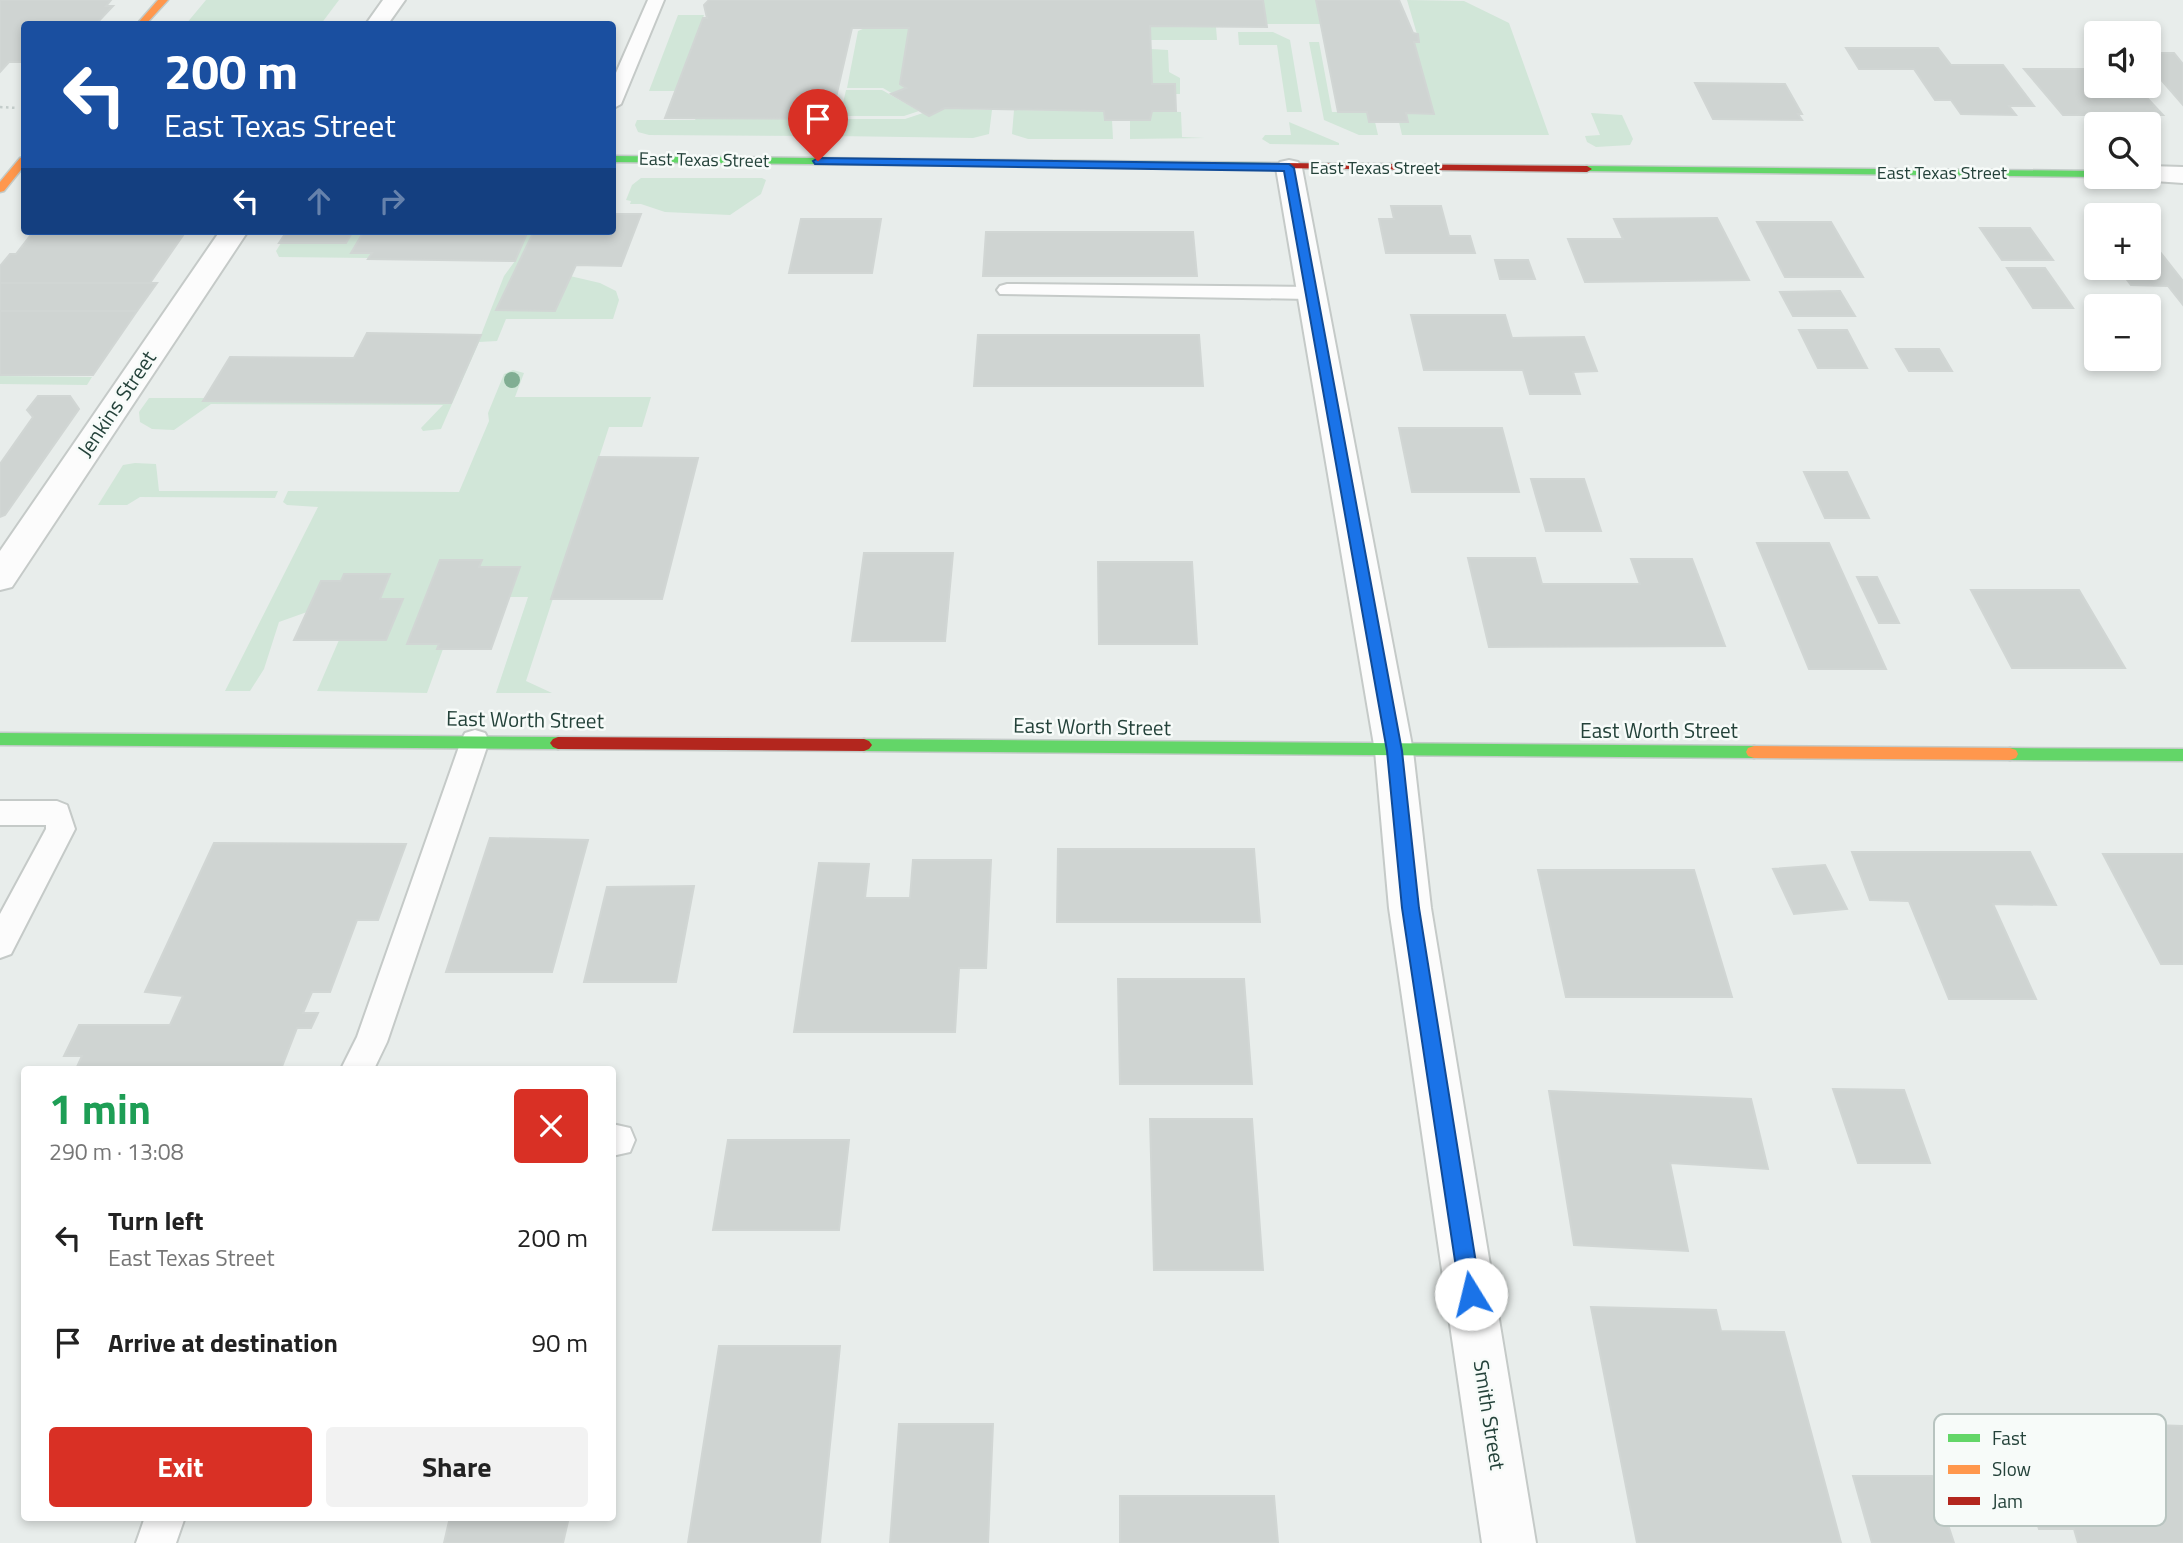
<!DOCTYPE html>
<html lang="en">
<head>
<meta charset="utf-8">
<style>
  :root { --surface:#fff; --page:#f2f2f2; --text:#222; --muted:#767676; --accent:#d93025 }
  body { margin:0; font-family:"Titillium Web",sans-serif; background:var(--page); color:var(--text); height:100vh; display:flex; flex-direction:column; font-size:26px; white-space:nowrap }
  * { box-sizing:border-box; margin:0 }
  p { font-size:23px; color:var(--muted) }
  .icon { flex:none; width:38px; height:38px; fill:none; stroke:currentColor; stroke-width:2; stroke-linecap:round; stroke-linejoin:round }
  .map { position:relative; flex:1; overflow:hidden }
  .side { position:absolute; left:21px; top:1066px; width:595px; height:455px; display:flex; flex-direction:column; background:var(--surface); border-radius:7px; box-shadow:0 4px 10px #0003 }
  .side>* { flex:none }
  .hud { position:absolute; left:21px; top:21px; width:595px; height:214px; border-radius:7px; box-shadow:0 4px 10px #0003; background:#1a4fa0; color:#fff; overflow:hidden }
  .controls { position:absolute; left:2084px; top:21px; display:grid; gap:14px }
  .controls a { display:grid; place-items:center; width:77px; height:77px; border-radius:7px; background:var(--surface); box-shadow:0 4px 10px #0003; font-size:35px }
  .pin { position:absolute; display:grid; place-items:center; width:60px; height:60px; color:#fff; margin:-72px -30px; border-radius:50% 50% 50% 0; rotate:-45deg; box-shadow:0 0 7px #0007 }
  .pin .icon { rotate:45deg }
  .me { position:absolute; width:77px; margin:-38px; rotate:351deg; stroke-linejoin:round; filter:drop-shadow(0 0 5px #0008) }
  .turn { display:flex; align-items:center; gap:24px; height:147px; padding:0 28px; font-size:32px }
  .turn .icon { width:91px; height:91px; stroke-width:2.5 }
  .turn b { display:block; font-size:49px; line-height:60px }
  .lanes { display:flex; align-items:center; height:66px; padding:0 28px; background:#0003; justify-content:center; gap:35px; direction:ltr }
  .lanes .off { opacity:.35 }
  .round { display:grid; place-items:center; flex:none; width:74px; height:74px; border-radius:7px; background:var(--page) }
  .summary { display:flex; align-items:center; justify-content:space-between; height:119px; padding:0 28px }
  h1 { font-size:42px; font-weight:700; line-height:52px; color:#1e9e55 }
  .button { display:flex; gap:14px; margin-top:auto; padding:14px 28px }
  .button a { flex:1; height:80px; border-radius:7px; background:var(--accent); color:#fff; font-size:28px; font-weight:700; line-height:80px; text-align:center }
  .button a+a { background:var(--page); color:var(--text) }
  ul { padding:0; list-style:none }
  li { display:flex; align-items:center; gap:21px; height:105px; padding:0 28px }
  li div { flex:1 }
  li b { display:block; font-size:26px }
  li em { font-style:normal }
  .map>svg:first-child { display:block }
  .green { fill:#d1e6d8 }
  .building { fill:#cfd4d2; stroke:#d1d6d4; stroke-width:2 }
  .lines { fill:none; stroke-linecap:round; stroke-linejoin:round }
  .lane-casing { stroke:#c5cac8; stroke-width:4 }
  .street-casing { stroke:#c5cac8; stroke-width:4 }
  .fast-casing { stroke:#c3cbc8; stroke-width:3 }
  .slow-casing { stroke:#c3cbc8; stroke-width:3 }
  .jam-casing { stroke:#c3cbc8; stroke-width:3 }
  .path { stroke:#c3ccca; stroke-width:2.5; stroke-dasharray:2.5 3.5; stroke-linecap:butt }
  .lane { fill:#fcfcfc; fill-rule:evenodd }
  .street { fill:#fcfcfc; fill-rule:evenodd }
  .fast { fill:#63d668; fill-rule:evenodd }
  .slow { fill:#ff974d; fill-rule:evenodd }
  .jam { fill:#b3261e; fill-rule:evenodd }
  .tree { fill:#81ae93 }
  .route { fill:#1a73e8; stroke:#114b97; stroke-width:2 }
  .labels { text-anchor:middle; stroke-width:5; stroke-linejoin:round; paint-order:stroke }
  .far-street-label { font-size:18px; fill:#24423a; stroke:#f7fbf9 }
  .street-label { font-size:21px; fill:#24423a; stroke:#f7fbf9 }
  .key { fill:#f7fbf9; stroke:#b8c4c0; stroke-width:2 }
  .key-label { font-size:19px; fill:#24423a }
</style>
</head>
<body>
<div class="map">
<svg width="2183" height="1543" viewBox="0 0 2183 1543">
  <rect width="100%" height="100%" fill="#e8edeb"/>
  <path class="green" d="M206,0H339L321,24H186Z
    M1263,0H1316L1321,24H1267Z
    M1407,0L1464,1L1509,23L1549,135H1402L1399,122H1408L1406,113H1434L1414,42L1419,41Z
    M678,15H704L675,91H649Z
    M1150,26L1216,27L1217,40H1150Z
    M865,28H909L900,84L906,88L893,94L883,88H847L858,31Z
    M1238,32H1273L1290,40L1302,112H1287L1277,45H1239Z
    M1309,42H1319L1332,112H1367L1369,122H1375L1378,135H1359L1324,120Z
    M1151,49L1168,50L1169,72L1180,78V94H1175L1174,84H1152Z
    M846,90H882L919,111L904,116H840Z
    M945,108L992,110L989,134L973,138L836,136L839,119H905L923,113L929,116Z
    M1014,110L1104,111L1105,120H1112L1113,139H1028L1012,134Z
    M1152,111L1181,112L1182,137L1205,138L1130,139V120H1150Z
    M1591,113L1622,115L1633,139L1630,145L1596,147L1587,142L1585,136L1600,135Z
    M696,118L826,119L822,136L649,135L638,132L635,125L637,120H695Z
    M1289,122L1339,143V145L1270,144L1262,139L1265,135H1291Z
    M641,178H762L766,180L761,194L730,215L665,212L641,204H630L631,201L626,200L632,185Z
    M353,231H364L352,252L372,253L369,258L279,257L276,251L281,243H346Z
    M528,231H534L570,276L600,283L616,291L619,300L613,319H506L497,341L479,342L441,429L423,431L421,428L443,405L211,404L174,430L152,429L140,422L139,412L149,398H204V401L481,335L504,276L515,261Z
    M513,370L524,373L515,397H651L642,427H609L526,681L552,693H496L528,597H509L479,567L481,560H440L407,643L439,644L437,648L443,649L427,693L317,691L339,640L386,639L402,600L380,599L390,574H344L341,581L307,612L279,622L264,669L250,691H225L318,507L287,505L283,502L288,491L459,492L489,421L488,413L504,374Z
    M0,376L92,377L87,385L0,384Z
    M135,463L156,464L159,491H278L275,498L140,497L127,505H98L123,465Z"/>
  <path class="building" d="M0,0H111L106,6H113L96,24H24V62H9L0,72Z
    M709,0H1263L1267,27L1150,26L1152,84H1175L1176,111H1152L1150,120H1105L1104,111L945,108L929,116L891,94L906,88L900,84L909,28H852L831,119L665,118L703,18H707L704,5Z
    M1316,0H1399L1413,33L1418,34L1419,42H1414L1434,114L1406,113L1408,122H1369L1367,112H1338Z
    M1846,48H1938L1951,65H2003L2034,106H2009L2016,115L1961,114L1951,100H1935L1914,69H1859Z
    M2149,53H2174L2183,64V105L2149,66Z
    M2024,69H2096V86H2136L2163,115H2063Z
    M1695,83L1785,84L1802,114H1798L1802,120L1713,119Z
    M1391,206H1441L1449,236H1470L1475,253H1386L1379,219H1394Z
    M612,214H641L621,266L576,265L555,311L496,310L534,231H612Z
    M1717,218L1749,280L1585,282L1568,239H1623L1614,219Z
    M801,219H881L872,273H789Z
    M1757,222H1831L1863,277H1785Z
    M1980,228H2030L2053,260H2002Z
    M186,231L150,283H0V266L10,254H16L33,232Z
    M287,231H353L346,243H279Z
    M364,231H528L515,261L368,259L372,253H351Z
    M986,232H1193L1197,276H983Z
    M2149,238L2183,281V305L2168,286L2131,285L2118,268H2149Z
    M1495,260H1528L1535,279H1500Z
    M2007,268H2045L2073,308H2033Z
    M0,283H157L137,311H0Z
    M1840,291L1855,316H1793L1780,292Z
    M0,311H137L93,375H0Z
    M1411,315H1505L1512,338L1584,337L1597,371L1573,372L1580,394H1530L1523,370H1424Z
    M1799,330H1847L1867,368H1818Z
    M367,333L481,335L451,403L203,401L230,357L354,358Z
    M978,335H1199L1203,386H974Z
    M1896,349H1939L1952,371H1909Z
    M38,396H70L79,409L5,515L0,517V464L33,417L27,410Z
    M1399,428H1502L1519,492H1412Z
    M599,457L698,458L662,599H551Z
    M1804,472H1847L1869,518H1825Z
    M1531,479H1584L1601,531H1546Z
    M1757,543H1829L1886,669H1809Z
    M864,553H953L945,641H852Z
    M1468,558H1535L1542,584H1640L1631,559H1692L1725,646L1489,647Z
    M440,560H482L479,567H520L491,649H437L439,644H407Z
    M1098,562H1192L1197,644H1099Z
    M344,574H390L380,599H403L386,640H294L321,581H341Z
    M1857,577H1877L1899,623H1879Z
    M1971,590H2079L2125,668H2012Z
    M490,838L588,840L552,972H446Z
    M214,843L406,844L378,920H357L330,992H312L303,1013H318L311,1028H297L281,1069H76L82,1056H64L79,1025H170L183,996L145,992Z
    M1058,849H1254L1260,922H1057Z
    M1852,852H2030L2056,905L1993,904L2036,999H1949L1909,901L1870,900Z
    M2103,854H2183V964H2161Z
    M913,860H991L986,968H959L955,1032H794L819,863L869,864L865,898H910Z
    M1825,865L1847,909L1794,914L1773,869Z
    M1538,870H1694L1732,997H1566Z
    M694,886L676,982H584L607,887Z
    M1118,979H1244L1252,1084H1120Z
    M1833,1089L1904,1090L1930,1163H1858Z
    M1549,1091L1751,1099L1768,1169L1670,1163L1688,1251L1574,1245Z
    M1150,1119H1252L1263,1270H1154Z
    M728,1140H849L839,1230H713Z
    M1591,1307L1716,1310L1721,1331L1784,1332L1841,1543H1637Z
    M719,1346H840L820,1543H688Z
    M2003,1420L2183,1426V1543H2078L2074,1529H2039Z
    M899,1424H993L988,1543H890Z
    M1853,1476H1932L1954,1543H1872Z
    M1120,1496H1274L1278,1543H1120Z
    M450,1517H569L563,1543H444Z"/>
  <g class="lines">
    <defs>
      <path id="lane" d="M648,0H664L621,104L612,109V82Z
        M1007,284L1310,287L1317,289L1320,293L1317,297L1310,299L1000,294L997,290L1000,286Z
        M475,730L485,733L489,741L387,1042L374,1069H341L357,1037L461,741L465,733Z
        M0,801H57L67,805L75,829L11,954L0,958V914L46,829V825H0Z
        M612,1124L630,1128L635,1140L630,1152L612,1156Z
        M145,1517H185L176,1543H136Z"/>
      <path id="street" d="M383,0H405L388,24H366Z
        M1289,160L1298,162L1302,168L1413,751L1431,908L1536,1543H1482L1389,908L1375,751L1276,168L1280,162Z
        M2149,166L2183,167V183L2140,180L2138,177H2149Z
        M220,231H248L12,587L0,590V551Z"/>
      <path id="fast" d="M612,156L1279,163L1284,166L1279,169L612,162Z
        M1587,166L2096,171L2098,177L1583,171V167Z
        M0,733L558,737L563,739L566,743L563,747L558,749L0,745Z
        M864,739L1754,746L1760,748L1762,752L1760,756L1754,758L864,751L859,749L856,745L859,741Z
        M2010,748L2183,749V761L2010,760L2004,758L2002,754L2004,750Z"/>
      <path id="slow" d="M158,0H168L146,24H137Z
        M24,157V166L4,191L0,192V182L20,158Z
        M1754,746L2010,748L2016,750L2018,754L2016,758L2010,760L1754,758L1748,756L1746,752L1748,748Z"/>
      <path id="jam" d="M1279,163L1587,166L1592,169L1587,172L1275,168L1274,166Z
        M558,737L864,739L869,741L872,745L869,749L864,751L558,749L553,747L550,743L553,739Z"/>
    </defs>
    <use href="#lane" class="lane-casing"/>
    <use href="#street" class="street-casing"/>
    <use href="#fast" class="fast-casing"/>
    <use href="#slow" class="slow-casing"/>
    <use href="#jam" class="jam-casing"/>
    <path class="path" d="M0,107L17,108"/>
    <use href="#lane" class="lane"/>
    <use href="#street" class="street"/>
    <use href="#fast" class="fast"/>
    <use href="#slow" class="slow"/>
    <use href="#jam" class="jam"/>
  </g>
  <circle class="tree" cx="512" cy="380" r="8"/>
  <path class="route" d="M818,158L1289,164L1294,168L1402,751L1419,908L1481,1294L1478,1302L1471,1305L1463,1302L1460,1294L1402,908L1387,751L1284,171L815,164L813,161Z"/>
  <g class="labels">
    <g class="far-street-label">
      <text transform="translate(704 160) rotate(1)" y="6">East Texas Street</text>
      <text x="1375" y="174">East Texas Street</text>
      <text x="1942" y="179">East Texas Street</text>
    </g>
    <g class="street-label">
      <text transform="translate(117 404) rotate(-56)" y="7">Jenkins Street</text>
      <text transform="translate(525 720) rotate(1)" y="7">East Worth Street</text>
      <text transform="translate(1092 727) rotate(1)" y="7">East Worth Street</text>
      <text x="1659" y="738">East Worth Street</text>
      <text transform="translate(1489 1415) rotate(81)" y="7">Smith Street</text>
    </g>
  </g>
  <rect x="1934" y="1414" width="232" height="112" rx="10" class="key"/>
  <rect x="1948" y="1434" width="32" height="8" fill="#63d668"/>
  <rect x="1948" y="1465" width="32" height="9" fill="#ff974d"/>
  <rect x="1948" y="1497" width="32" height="8" fill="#b3261e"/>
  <g class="key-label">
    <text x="1992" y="1445">Fast</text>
    <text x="1992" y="1476">Slow</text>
    <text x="1992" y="1508">Jam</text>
  </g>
</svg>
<div class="controls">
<a><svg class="icon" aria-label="sound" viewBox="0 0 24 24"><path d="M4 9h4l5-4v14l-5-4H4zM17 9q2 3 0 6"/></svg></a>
<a><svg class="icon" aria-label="search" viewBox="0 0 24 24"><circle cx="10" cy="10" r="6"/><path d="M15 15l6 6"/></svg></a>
<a>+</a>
<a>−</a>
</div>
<div class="pin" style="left:818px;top:161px;background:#d93025"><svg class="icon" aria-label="arrive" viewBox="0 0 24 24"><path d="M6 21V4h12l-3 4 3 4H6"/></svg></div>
<svg class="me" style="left:1471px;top:1294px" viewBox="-20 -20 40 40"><circle r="19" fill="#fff"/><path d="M0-13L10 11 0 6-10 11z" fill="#1a73e8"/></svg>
<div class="hud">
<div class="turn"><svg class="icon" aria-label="left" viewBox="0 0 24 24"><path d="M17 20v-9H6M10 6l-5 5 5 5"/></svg><div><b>200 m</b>East Texas Street</div></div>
<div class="lanes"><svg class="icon" aria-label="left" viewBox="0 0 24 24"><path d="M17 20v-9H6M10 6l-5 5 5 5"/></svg><svg class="icon off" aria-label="ahead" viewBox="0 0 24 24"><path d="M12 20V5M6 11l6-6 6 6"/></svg><svg class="icon off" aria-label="right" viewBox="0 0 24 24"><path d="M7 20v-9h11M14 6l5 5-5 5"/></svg></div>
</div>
<section class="side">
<div class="summary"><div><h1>1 min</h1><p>290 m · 13:08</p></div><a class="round" style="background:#d93025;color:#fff"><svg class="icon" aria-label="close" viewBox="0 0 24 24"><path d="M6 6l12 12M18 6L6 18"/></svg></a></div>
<ul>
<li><svg class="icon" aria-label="left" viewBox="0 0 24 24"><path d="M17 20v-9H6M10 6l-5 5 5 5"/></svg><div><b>Turn left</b><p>East Texas Street</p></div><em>200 m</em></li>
<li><svg class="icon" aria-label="arrive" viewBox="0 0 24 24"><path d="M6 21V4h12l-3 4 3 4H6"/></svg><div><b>Arrive at destination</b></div><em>90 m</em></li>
</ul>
<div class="button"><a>Exit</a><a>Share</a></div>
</section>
</div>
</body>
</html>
